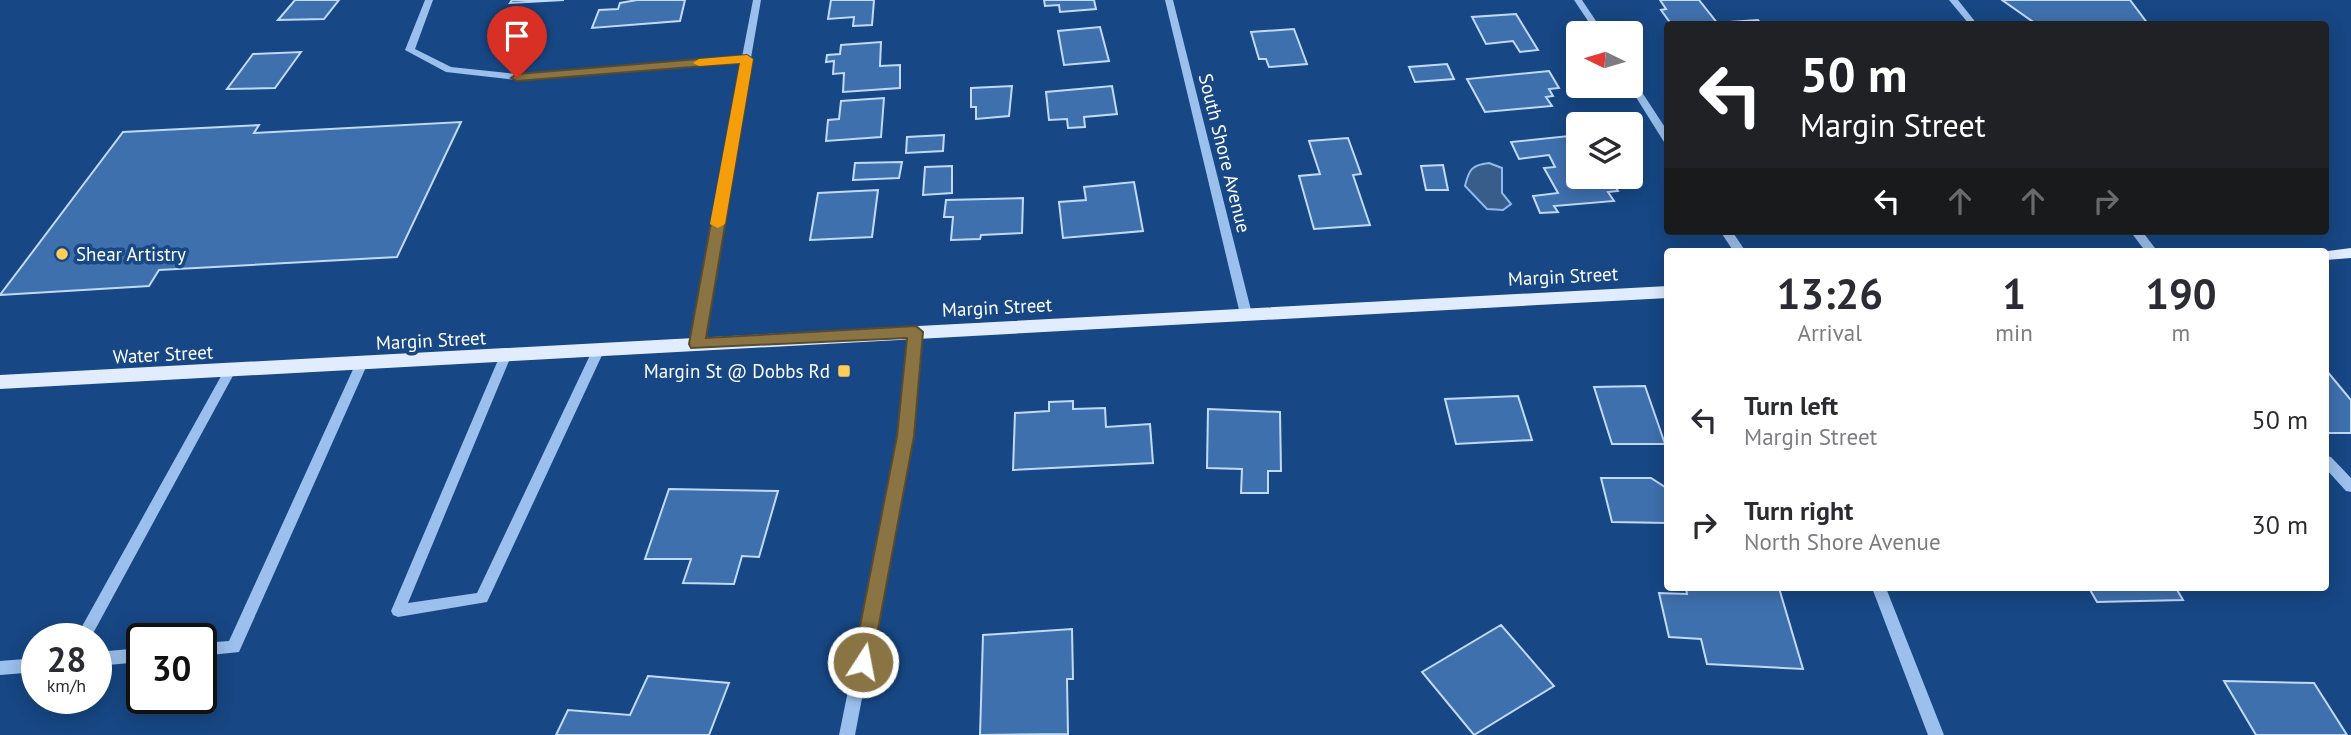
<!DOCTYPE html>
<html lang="en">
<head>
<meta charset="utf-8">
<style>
  :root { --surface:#fff; --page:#f2f2f3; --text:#2b2b33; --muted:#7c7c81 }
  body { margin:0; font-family:"PT Sans",sans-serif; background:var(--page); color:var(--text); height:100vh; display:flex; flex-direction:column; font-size:26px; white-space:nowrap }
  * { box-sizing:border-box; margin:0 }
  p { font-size:23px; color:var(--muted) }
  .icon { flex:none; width:38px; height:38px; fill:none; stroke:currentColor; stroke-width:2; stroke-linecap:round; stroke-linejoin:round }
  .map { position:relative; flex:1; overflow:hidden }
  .sheet { position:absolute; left:1664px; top:248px; width:665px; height:343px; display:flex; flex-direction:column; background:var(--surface); border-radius:7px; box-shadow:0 4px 18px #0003 }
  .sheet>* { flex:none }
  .hud { position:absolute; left:1664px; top:21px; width:665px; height:214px; border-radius:7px; box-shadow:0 4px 18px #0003; background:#202124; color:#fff; overflow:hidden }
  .needle { width:46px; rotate:275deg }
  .tools { position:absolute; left:1566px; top:21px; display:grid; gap:14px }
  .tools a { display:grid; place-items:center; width:77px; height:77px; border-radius:7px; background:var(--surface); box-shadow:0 4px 18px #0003; font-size:35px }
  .speed { position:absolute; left:21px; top:623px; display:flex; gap:14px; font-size:35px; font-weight:700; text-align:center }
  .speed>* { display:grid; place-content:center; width:91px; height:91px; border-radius:50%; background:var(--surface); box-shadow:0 4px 18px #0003; line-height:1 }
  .speed small { font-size:18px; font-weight:400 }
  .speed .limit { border:4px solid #111; border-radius:10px; background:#fff; color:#111 }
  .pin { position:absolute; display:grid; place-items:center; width:60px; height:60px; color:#fff; margin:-72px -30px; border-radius:50% 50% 50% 0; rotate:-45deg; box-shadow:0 0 7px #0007 }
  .pin .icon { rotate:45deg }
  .me { position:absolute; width:77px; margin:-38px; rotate:11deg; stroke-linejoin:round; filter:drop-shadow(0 0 5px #0008) }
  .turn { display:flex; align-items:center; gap:24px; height:147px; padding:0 21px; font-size:32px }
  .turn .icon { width:91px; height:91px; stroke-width:2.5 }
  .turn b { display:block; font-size:49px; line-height:60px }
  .lanes { display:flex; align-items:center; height:66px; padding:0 21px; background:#0003; justify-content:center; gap:35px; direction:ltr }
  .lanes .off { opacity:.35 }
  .eta { display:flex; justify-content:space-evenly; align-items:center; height:119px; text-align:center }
  .eta b { font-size:42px; font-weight:700; line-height:49px }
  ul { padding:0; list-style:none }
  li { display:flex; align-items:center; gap:21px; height:105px; padding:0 21px }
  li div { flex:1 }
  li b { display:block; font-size:26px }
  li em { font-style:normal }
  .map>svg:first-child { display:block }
  .water { fill:#395d8a; stroke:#8dbbf0; stroke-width:2 }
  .building { fill:#3f70ae; stroke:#c0dafa; stroke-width:2 }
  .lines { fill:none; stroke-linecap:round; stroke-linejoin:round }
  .minor { fill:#9bc0ed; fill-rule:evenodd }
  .major { fill:#e1edff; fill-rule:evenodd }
  .route { fill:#8a7443; stroke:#5a4b2c; stroke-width:2 }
  .slow { fill:#f59e0b }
  .poi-dot { fill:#ffce57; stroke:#174784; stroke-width:2.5 }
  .labels { text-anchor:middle; stroke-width:7; stroke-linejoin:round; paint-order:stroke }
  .street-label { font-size:19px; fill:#fff; stroke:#174784 }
  .poi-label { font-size:19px; fill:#fff; stroke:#174784; text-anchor:start }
</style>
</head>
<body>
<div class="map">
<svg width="2351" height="735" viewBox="0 0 2351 735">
  <rect width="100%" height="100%" fill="#174784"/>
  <path class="water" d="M1489,163L1502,168V193L1511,204L1503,210L1487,209L1465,186C1469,169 1472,165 1489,163Z"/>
  <path class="building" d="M295,0H339L324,19L278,20Z
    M512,0H564L510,3Z
    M637,0H685L680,21L592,28L599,10L618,9L620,3Z
    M831,0H874L872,25L853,26L854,17L828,19Z
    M1044,0H1094L1096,9L1060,12L1059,5L1045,6Z
    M1660,0H1699L1718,24H1671L1661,10L1666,9Z
    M2002,0H2130L2148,24H2036Z
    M1516,14L1538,50L1520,52L1513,41L1486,44L1472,17Z
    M1758,20L1761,24H1730L1728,22Z
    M1100,27L1109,61L1064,65L1058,31Z
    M1294,29L1307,64L1269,67L1266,59H1259L1251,32Z
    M881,42L880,66L900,65V88L843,92L844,73L833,74L834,61L826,62L827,55L840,54L841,45Z
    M301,52L275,88L227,89L253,54Z
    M1447,64L1454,79L1415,82L1409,67Z
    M1549,71L1559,88L1549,89L1553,96L1546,97L1552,106L1485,112L1467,79Z
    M1012,86L1009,116L976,119V107H971V88Z
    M1112,86L1117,114L1084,117L1085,127L1068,128L1067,119L1049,120L1046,92Z
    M884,98L881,137L826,141L828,120L839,119L841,101Z
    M461,122L397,257L159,270L149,286L0,295L123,132L259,125L254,133Z
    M944,135L943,151L906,153L907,137Z
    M1578,135V177H1610L1618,191L1608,192L1614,201L1554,206L1558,212L1540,213L1533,196L1558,193L1544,168L1555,167L1549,155L1519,159L1511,142Z
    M1348,138L1361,174L1353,175L1370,225L1314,229L1299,176L1320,174L1309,141Z
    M902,162L899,178L853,180L855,163Z
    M1443,165L1448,190H1426L1421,166Z
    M952,166V193L923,195L925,167Z
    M1134,182L1143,231L1063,238L1059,202L1086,200L1084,187Z
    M878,190L872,237L810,240L818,193Z
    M1023,198L1022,233L981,235L980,239L951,240L953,217H944L946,200Z
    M2326,370L2351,400V433H2326Z
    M1645,386L1665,444H1612L1594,387Z
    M1518,396L1532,440L1456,444L1445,399Z
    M1073,401V409L1105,408L1106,427L1150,424L1153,463L1013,470L1015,413L1049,411V402Z
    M1208,409L1280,412L1281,471H1268V493H1241L1242,469L1207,468Z
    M1601,478H1651L1668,489V523L1612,522Z
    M669,489L778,491L759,557L742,556L734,584L683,583L691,559H645Z
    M1686,588H1779L1803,669L1707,664L1701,639L1669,637L1659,593L1687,594Z
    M2089,588H2176L2183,600L2097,602Z
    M1501,625L1554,686L1474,735L1422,672Z
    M1072,629L1073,679H1067L1068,734L980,735L983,635Z
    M648,676L729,683L709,735H556L568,710L630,715Z
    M2224,681L2314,683L2347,735H2256Z"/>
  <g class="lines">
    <path class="minor" d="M425,0H433L415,49L451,67L517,74L742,57L753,0H761L701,347L697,348L691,344L741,62L517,80L446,72L405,50Z
      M1165,0H1173L1252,314L1246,318L1240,314Z
      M1574,0H1582L1604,33H1596Z
      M1949,0H1958L1977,24H1969Z
      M1631,79L1634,80L1668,132V143L1664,142L1629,86H1631Z
      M1720,231H1732L1746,252H1734Z
      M2130,231H2142L2158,252H2146Z
      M916,328L922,332L912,436L855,735H839L900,436L910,332Z
      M598,347L604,351L487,602L398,617L393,615L391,611L501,353L505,352L511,356L408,603L477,593L592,351Z
      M361,361L367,365L239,652L201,656V643L229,641L355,365Z
      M229,367L235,372L90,639H75L225,369Z
      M2326,456L2331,457L2351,478V492L2346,491L2326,469Z
      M1872,588H1886L1944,735H1928Z
      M142,648V662L96,666V652Z
      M37,658V672L0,675V661Z"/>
    <path class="major" d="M2351,248V258L2326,260V252H2320Z
      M1668,286V298L0,389V375Z"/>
  </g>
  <path class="route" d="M747,55L753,59L706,338L916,326L923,332L914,436L872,662L869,668L863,670L856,668L853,662L897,436L907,338L691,348L689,344L740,63L517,81L511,78L517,74Z"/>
  <path class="slow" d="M747,55L753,59L725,224L718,228L710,224L740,63L699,66L693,63L699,59Z"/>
  <g class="poi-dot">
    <circle cx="62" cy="254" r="7"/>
    <rect x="837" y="364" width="14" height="14" rx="3.5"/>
  </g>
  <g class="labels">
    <g class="street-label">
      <text transform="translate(1225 153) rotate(76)" y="7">South Shore Avenue</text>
      <text transform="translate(1563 276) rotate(-3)" y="7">Margin Street</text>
      <text transform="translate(997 307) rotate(-3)" y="7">Margin Street</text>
      <text transform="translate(431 340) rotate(-3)" y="7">Margin Street</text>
      <text transform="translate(163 354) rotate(-3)" y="7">Water Street</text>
    </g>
    <g class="poi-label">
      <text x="76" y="261">Shear Artistry</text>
      <text x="830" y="378" text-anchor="end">Margin St @ Dobbs Rd</text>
    </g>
  </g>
</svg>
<div class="tools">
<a><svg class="needle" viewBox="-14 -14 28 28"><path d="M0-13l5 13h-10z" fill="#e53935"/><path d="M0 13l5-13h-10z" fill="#7c7c81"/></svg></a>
<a><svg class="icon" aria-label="layers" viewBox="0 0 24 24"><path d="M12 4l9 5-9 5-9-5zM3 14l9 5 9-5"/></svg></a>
</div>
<div class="speed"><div>28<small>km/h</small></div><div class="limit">30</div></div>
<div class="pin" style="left:517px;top:78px;background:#d93025"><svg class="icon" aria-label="arrive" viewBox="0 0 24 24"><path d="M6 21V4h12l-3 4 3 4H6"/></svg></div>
<svg class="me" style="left:863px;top:662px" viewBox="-20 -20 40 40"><circle r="17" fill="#8a7443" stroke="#fff" stroke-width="3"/><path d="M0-11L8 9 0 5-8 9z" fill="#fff"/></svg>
<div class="hud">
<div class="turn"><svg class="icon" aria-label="left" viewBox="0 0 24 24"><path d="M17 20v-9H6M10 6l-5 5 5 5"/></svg><div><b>50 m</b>Margin Street</div></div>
<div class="lanes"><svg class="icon" aria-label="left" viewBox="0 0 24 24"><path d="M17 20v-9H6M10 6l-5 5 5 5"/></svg><svg class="icon off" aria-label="ahead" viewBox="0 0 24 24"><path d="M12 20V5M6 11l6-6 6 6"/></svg><svg class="icon off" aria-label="ahead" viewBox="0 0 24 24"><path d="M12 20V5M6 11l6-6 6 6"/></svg><svg class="icon off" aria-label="right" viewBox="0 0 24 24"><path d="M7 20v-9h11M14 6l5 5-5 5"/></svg></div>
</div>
<section class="sheet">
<div class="eta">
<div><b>13:26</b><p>Arrival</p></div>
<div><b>1</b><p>min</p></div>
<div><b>190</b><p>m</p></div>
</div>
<ul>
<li><svg class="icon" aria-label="left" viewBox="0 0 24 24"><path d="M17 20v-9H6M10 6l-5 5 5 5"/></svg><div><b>Turn left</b><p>Margin Street</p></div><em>50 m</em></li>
<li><svg class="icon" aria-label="right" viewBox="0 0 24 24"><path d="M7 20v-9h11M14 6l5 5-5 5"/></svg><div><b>Turn right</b><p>North Shore Avenue</p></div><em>30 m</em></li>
</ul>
</section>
</div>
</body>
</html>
